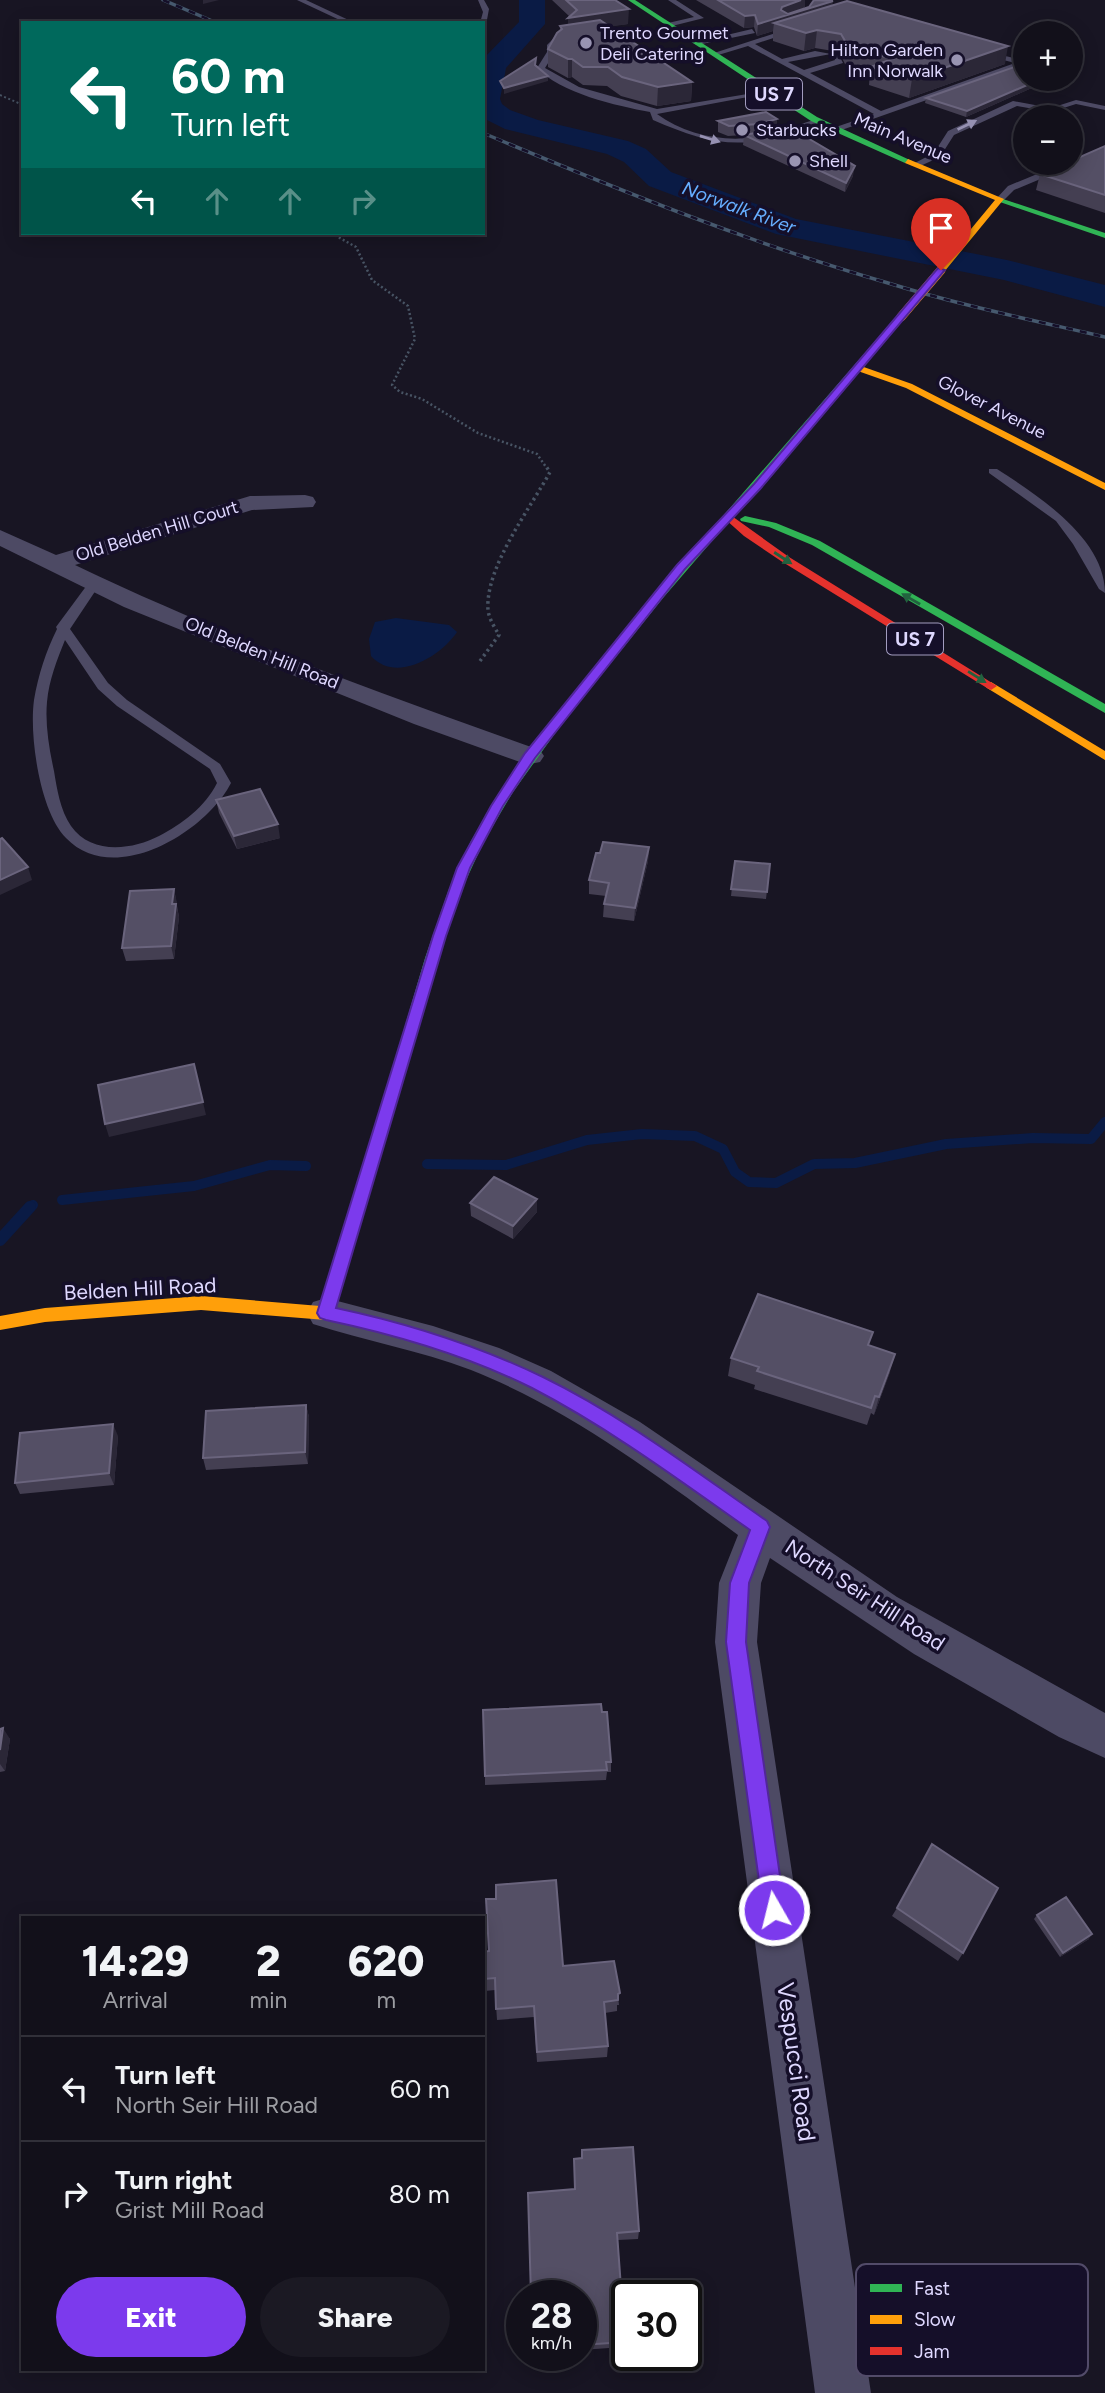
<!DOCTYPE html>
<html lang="en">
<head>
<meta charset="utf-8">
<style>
  :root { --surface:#12101a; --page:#1b1923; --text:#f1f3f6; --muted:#9c9da2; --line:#313039; --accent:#7c3aed }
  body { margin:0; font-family:Figtree,sans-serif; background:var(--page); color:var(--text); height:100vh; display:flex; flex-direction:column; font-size:26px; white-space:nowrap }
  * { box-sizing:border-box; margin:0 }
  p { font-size:23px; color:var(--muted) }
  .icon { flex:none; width:38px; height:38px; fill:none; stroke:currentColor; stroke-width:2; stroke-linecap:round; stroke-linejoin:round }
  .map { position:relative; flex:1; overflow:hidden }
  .details { position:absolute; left:21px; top:1916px; width:464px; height:455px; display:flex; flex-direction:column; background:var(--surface); border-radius:0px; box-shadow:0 4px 18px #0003,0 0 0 2px var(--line) }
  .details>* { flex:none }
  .hud { position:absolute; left:21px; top:21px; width:464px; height:214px; border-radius:0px; box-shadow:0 4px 18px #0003,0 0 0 2px var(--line); background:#00695c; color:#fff; overflow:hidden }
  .buttons { position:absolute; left:1013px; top:21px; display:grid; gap:14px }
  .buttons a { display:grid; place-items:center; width:70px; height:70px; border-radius:50%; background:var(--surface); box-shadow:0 4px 18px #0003,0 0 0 2px var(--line); font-size:35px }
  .speed { position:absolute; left:506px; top:2280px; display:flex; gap:14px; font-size:35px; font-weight:700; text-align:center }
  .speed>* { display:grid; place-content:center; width:91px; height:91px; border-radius:50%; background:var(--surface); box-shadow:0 4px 18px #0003,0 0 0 2px var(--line); line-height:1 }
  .speed small { font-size:18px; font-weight:400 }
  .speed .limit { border:4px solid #111; border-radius:10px; background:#fff; color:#111 }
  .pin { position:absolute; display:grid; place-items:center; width:60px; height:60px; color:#fff; margin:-72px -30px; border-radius:50% 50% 50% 0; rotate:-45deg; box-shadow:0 0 7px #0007 }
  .pin .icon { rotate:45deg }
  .me { position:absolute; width:77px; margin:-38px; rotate:352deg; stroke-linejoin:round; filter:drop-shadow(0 0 5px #0008) }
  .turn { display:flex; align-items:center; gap:24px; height:147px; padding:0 35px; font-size:32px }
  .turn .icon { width:91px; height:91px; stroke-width:2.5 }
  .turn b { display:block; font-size:49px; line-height:60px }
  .lanes { display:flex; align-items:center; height:66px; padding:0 35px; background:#0003; justify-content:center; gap:35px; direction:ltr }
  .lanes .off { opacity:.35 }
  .eta { display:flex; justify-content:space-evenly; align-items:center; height:119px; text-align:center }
  .eta b { font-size:42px; font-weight:800; line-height:49px }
  .action { display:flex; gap:14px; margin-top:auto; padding:14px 35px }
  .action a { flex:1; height:80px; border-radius:42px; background:var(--accent); color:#fff; font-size:28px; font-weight:800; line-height:80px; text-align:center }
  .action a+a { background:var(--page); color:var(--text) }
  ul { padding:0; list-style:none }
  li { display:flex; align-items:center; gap:21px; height:105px; padding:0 35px; border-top:2px solid var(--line) }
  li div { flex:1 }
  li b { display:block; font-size:26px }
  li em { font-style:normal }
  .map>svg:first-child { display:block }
  .water { fill:#0a1b45 }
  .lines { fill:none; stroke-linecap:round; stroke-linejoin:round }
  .stream-far1 { stroke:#0a1b45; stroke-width:10 }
  .stream { stroke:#0a1b45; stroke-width:12 }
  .river { fill:#0a1b45; fill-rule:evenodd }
  .path-far2 { stroke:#485464; stroke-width:2; stroke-dasharray:2 2.5; stroke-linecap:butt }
  .path-far1 { stroke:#485464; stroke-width:2.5; stroke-dasharray:2 2.5; stroke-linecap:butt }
  .path { stroke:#485464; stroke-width:3.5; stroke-dasharray:2.5 3.5; stroke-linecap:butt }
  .lane { fill:#4d4a64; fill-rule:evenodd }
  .street { fill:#4d4a64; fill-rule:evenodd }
  .fast { fill:#30b455; fill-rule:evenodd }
  .slow { fill:#ff9f0a; fill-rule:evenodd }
  .jam { fill:#e5322d; fill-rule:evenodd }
  .rail-casing { stroke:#46596e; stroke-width:3.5 }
  .rail { stroke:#150f29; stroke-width:2.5; stroke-dasharray:7; stroke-linecap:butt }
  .slow-bridge { stroke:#ff9f0a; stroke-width:9 }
  .wall { fill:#443f52 }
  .shaded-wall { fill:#2b2737 }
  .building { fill:#544f65; stroke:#6a647d; stroke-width:2 }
  .oneway { fill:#9691b2 }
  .oneway2 { fill:#22623f }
  .route { fill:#7c3aed; stroke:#51269a; stroke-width:2 }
  .poi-dot { fill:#9994b2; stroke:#150f29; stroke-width:2.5 }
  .labels { text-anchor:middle; stroke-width:7; stroke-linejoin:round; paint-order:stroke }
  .far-poi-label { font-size:18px; fill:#dfd8ff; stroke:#150f29; text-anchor:start }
  .far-street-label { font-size:18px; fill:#dfd8ff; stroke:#150f29 }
  .shield { fill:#150f29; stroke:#a29cbf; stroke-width:2 }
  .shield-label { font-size:19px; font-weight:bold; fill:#dfd8ff }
  .far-water-label { font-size:19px; font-style:italic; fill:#66aeff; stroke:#150f29 }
  .street-label { font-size:21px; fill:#dfd8ff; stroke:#150f29 }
  .near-street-label { font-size:24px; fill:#dfd8ff; stroke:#150f29 }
  .key { fill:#150f29; stroke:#524b69; stroke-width:2 }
  .key-label { font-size:19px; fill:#dfd8ff }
</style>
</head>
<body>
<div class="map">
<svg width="1105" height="2393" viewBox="0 0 1105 2393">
  <rect width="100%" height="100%" fill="#181523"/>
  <path class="water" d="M396,618L449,625L457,632C441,656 396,684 371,656L369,639L375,622Z"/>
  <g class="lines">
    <path class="stream-far1" d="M427,1164L506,1165L587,1140L642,1134L695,1136L723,1149L735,1172L749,1182L776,1183L814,1164L855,1163L946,1144L1033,1138L1091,1139L1105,1122
      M62,1200L194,1186L270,1165L306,1166
      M28,1209L33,1205"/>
    <path class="stream" d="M0,1240L30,1207"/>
    <path class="river" d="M519,0H545V24L506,68L500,99L502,104L510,110L538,120L628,141L646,149L671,172L796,219L1007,260L1105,285V307L1004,280L776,234L649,186L624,162L607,154L505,129L483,118V59L519,22Z"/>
    <path class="path-far2" d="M0,95L23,105"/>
    <path class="path-far1" d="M331,233L356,247L372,280L408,306L415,339L392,385L400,392L422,399L478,433L537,454L546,467"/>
    <path class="path" d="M480,661L499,635C495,628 489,619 488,610C485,567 530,509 550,472L545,465"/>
    <path class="lane" d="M297,0H306L355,23H346Z
      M478,0H484L489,9L486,25L480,23L483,12Z
      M668,0H676L704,18L668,27V23L694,17Z
      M791,28L798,30L755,44L782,59L815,51L831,54L788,62L804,70L835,60L833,55H839L843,63L810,73L881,111L1015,63L980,54V50L1026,61V65L836,132L833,128L874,114L748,46L715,56L711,54Z
      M752,29L755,33L697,45L693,43Z
      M555,37L562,39L555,46V52L545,68L579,87L657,109L771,90L775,92L657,114C689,138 734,144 772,134C788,130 803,122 819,119L823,121C816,125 806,127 797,130C741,152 706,143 653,120L650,112C617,106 560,93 537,68L547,52V45Z
      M1076,100L1105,106V110L1076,104L1051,112L1017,106L954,135L940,157L918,167L911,165L934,153L948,131L1013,101L1051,108Z
      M1071,160L1074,165L1014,190L1003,201L996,199L1008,186Z
      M989,469H997C1037,495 1105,538 1105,593L1099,589L1073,544L1056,521L989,473Z
      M94,580L100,584L70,629L108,683L127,700L220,764L231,783C206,832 114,888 66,838C40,812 29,736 34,700C38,676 46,651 57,629L56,627L90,581ZM65,640L98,689L117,706L210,769L217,783C205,807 182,824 159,836C132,850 91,855 71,826C60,810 57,789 54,771C49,748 45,724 47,702C49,680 57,660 65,640Z"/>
    <path class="street" d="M305,495L313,497L316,502L313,507L252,510L75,565C223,636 384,695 540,750L544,756L540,762L530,764L520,762L414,724L124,607L0,546V530L56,555L250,496Z
      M326,1298L433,1326L499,1348L551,1371L640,1422L897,1597L1105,1713V1758L1059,1737L914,1654L770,1558L761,1583L757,1642L871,2393H815L715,1642L719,1583L738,1535C654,1473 569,1409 471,1370C419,1350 365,1341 313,1324L307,1313L313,1302Z"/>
    <path class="fast" d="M628,0H635L817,117L912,161L905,163L811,121Z
      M997,197L1105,233V238L997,201Z
      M898,315L905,317L663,598L561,725L513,792L484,841L462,889L438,958L411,1053L404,1058L399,1057L397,1053L425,958L449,889L471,841L500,792L552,720L655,594Z
      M745,516L776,523L820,541L1105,704V713L812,545L769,527L741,521L740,519Z"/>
    <path class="slow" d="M908,159L1004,199L944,272L937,270L995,200L905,163Z
      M858,365L912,384L1105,483V490L906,388L855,370V366Z
      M991,682L1105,751V760L987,688L985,686Z
      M404,1048L411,1053L332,1318L326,1320L201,1310L45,1322L0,1330V1316L45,1308L201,1296L320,1306L397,1053Z"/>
    <path class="jam" d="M729,514L789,557L997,686L991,690L987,688L781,561L744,536L725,519V515Z"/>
    <defs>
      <path id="rail" d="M163,0L217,23
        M483,133C616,189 750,243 888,283C959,305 1032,320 1105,337"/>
    </defs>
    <use href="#rail" class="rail-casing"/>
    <use href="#rail" class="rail"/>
    <path class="slow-bridge" d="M901,317L941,270"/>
  </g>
  <path class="wall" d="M552,0H615L628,24L610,26L692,82L691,101L657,106L621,96L607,86L583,85L572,77L568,78L548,67V49L560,31V26L568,25L570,17Z
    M696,0H805V6L803,9L832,6L1005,64L909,98L869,85L870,72L845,64L839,52L815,48L804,51L773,41V31L757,36L754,27L744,28Z
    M1026,79H1052L966,117L925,103L926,98Z
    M777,119L776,129L853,176L845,192L743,145L744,135L728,136L718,132V121Z
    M1105,146V213L1036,190L1040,174Z
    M216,800L280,838L237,849L219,813Z
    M649,847L648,861L634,921L603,917L604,904L606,896L589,894V880L600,853Z
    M735,861L770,864L766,899L731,896Z
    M174,889L179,917L174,959L126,961L122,948Z
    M537,1199V1212L513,1239L471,1216L470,1203Z
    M869,1345L890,1372L874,1415L871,1413L867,1425L754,1389L755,1385L728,1376L731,1358Z
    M306,1405L309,1417L308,1464L206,1470L203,1458Z
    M118,1436L114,1485L20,1494L15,1483Z
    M0,1729L10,1739L5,1771L0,1772Z
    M611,1762V1772H607L606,1780L485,1785V1776Z
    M897,1908L963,1953L958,1961L892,1916Z
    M1037,1915L1089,1939L1060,1957L1034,1919Z
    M614,1961L619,2005H617V2011L605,2013L608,2046L607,2057L537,2062L534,2017L497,2020L495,1990L485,1991L484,1979L563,1966Z
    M582,2150L639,2231L638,2239L618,2240L625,2342L623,2347L581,2350V2296L574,2167V2159L581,2158Z"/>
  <path class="shaded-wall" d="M203,0H219L203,4Z
    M801,0H805V6L802,10L833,1L831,14L774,23L773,31L757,36L758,24L782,7Z
    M629,9L628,24L568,33V18Z
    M755,15L754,27L744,28L745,16Z
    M817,30L815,48L804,51L806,33Z
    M1008,46L1005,64L909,98L912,79Z
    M568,59H572V77L568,78Z
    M548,76V81L504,94V88Z
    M1041,79H1052L966,117L967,111Z
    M692,82L691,101L657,106L658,87Z
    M777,119L776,129L759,134V124Z
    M855,166L853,176L845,192L846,183Z
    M278,824L280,838L237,849L234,836Z
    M649,847L648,861L634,921L635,908Z
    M28,867L32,880L0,895V880Z
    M174,889L177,903L175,917L172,904Z
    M176,904L179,917L174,959L171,946Z
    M203,1102L206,1115L109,1137L105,1124Z
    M537,1199V1212L513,1239V1226Z
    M895,1354L890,1372L874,1415L879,1397Z
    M306,1405L309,1417L308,1464L305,1452Z
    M113,1424L118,1436L114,1485L109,1473Z
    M3,1728L10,1739L5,1771L0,1764V1750Z
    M1092,1934L1089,1939L1060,1957L1063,1953Z"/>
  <path class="building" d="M566,0H615L629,9L568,18L577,10Z
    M718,0H801L782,7L781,10L788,14L809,7L814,0L833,1L758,24L755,15L745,16Z
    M847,1L1008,46L912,79L871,67L892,59L848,46L841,34L817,30L806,33L774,23Z
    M600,20L692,82L658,87L622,77L608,67H583L572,59H568L548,49L557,33L562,29L560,26Z
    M536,58L535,65L548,76L504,88L500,81Z
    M1023,64L1026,65V79H1041L967,111L926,98Z
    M766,112L777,119L759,124L729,126L718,121Z
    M789,127L855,166L846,183L744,135Z
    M1105,146V195L1040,174L1066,163H1071V161Z
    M260,789L278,824L234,836L216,800Z
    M2,838L28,867L0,880V839Z
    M603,842L649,847L635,908L604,904L609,883L589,880L596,853H600Z
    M735,861L770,864L767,892L731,889Z
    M174,889L172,904H176L171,946L122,948L130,891Z
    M194,1064L203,1102L105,1124L98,1085Z
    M494,1177L537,1199L513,1226L470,1203Z
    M758,1294L873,1332L868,1345L895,1354L879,1397L875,1396L871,1408L757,1371L759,1367L731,1358Z
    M306,1405L305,1452L203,1458L206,1411Z
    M113,1424L109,1473L15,1483L20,1433Z
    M601,1704L602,1712H607L611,1762H606L607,1770L485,1776L483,1710Z
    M3,1728L0,1750V1729Z
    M932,1844L998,1888L963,1953L897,1908Z
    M556,1880L563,1966L614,1961L620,1993L618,1994V2000L604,2002L608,2046L537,2052L534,2006L496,2009L495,1978L484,1979L483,1952L489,1951L486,1899H496V1885Z
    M1066,1897L1092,1934L1063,1953L1037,1915Z
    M633,2147L639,2231L617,2233L625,2342L581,2345V2296H531L528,2193L575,2189L574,2159L582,2158V2150Z"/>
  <defs><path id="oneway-solid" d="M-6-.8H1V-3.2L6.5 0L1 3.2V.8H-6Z" transform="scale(1.75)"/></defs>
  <g class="oneway">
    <use href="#oneway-solid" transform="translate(967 125) rotate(-26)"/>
    <use href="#oneway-solid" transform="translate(710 139) rotate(17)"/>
  </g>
  <g class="oneway2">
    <use href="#oneway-solid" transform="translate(783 558) rotate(33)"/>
    <use href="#oneway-solid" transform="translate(911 599) rotate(-150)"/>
    <use href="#oneway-solid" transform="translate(977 677) rotate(32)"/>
  </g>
  <path class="route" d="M938,268L945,270L761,488L685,569L535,758L503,806L470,868L446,936L336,1308C407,1323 476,1345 543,1377C623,1416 695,1471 767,1521L770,1527L749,1583L746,1642L785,1910L782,1918L774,1921L766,1918L763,1910L726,1642L730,1583L750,1530C679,1480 609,1428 532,1388C466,1355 397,1335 326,1320L320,1318L317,1313L433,936L457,868L491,806L525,753L677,565L754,484Z"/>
  <g class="poi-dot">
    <circle cx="586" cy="43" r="7"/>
    <circle cx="957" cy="60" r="7"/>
    <circle cx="742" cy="130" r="7"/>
    <circle cx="795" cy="161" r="7"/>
  </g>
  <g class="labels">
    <g class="far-poi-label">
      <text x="600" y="39">Trento Gourmet<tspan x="600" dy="21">Deli Catering</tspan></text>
      <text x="943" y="56" text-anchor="end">Hilton Garden<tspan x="943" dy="21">Inn Norwalk</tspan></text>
      <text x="756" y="136">Starbucks</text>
      <text x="809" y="167">Shell</text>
    </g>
    <g class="far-street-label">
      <text transform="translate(903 138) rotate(23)" y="6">Main Avenue</text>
      <text transform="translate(992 407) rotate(27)" y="6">Glover Avenue</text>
      <text transform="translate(157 531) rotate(-17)" y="6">Old Belden Hill Court</text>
      <text transform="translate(262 653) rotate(22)" y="6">Old Belden Hill Road</text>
    </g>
    <g class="shield">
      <rect x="746" y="78.5" width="56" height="31" rx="5"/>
      <rect x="887" y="623.5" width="56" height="31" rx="5"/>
    </g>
    <g class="shield-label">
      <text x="774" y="101">US 7</text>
      <text x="915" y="646">US 7</text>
    </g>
    <g class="far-water-label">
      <text transform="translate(739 207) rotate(20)" y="7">Norwalk River</text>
    </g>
    <g class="street-label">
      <text transform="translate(140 1289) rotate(-3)" y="7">Belden Hill Road</text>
      <text transform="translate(865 1595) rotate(33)" y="7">North Seir Hill Road</text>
    </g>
    <g class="near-street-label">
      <text transform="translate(796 2062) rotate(82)" y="8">Vespucci Road</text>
    </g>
  </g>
  <rect x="856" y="2264" width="232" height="112" rx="10" class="key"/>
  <rect x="870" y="2284" width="32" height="8" fill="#30b455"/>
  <rect x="870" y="2315" width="32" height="9" fill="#ff9f0a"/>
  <rect x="870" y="2347" width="32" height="8" fill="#e5322d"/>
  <g class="key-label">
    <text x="914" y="2295">Fast</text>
    <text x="914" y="2326">Slow</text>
    <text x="914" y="2358">Jam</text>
  </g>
</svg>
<div class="buttons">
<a>+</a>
<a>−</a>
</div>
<div class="speed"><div>28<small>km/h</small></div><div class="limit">30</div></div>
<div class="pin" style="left:941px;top:270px;background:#d93025"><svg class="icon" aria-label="arrive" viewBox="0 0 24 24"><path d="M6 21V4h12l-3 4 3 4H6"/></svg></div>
<svg class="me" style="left:774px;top:1910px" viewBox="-20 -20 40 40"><circle r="17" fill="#7c3aed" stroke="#fff" stroke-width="3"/><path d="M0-11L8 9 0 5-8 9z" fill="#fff"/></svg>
<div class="hud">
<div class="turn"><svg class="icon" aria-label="left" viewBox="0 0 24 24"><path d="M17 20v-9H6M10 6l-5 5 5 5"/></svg><div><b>60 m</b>Turn left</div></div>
<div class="lanes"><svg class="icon" aria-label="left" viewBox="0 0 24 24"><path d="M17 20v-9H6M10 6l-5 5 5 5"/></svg><svg class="icon off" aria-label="ahead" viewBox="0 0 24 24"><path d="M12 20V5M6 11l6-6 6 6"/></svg><svg class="icon off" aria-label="ahead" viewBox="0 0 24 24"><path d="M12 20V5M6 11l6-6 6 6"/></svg><svg class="icon off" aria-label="right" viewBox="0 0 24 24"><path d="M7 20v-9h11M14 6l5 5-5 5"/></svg></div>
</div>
<section class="details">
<div class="eta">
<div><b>14:29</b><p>Arrival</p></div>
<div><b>2</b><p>min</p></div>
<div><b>620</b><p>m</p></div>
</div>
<ul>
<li><svg class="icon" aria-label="left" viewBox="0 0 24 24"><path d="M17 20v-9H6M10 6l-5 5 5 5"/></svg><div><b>Turn left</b><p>North Seir Hill Road</p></div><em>60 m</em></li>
<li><svg class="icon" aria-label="right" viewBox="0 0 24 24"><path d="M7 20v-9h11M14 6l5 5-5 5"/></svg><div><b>Turn right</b><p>Grist Mill Road</p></div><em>80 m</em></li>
</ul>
<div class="action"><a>Exit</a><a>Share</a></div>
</section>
</div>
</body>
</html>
